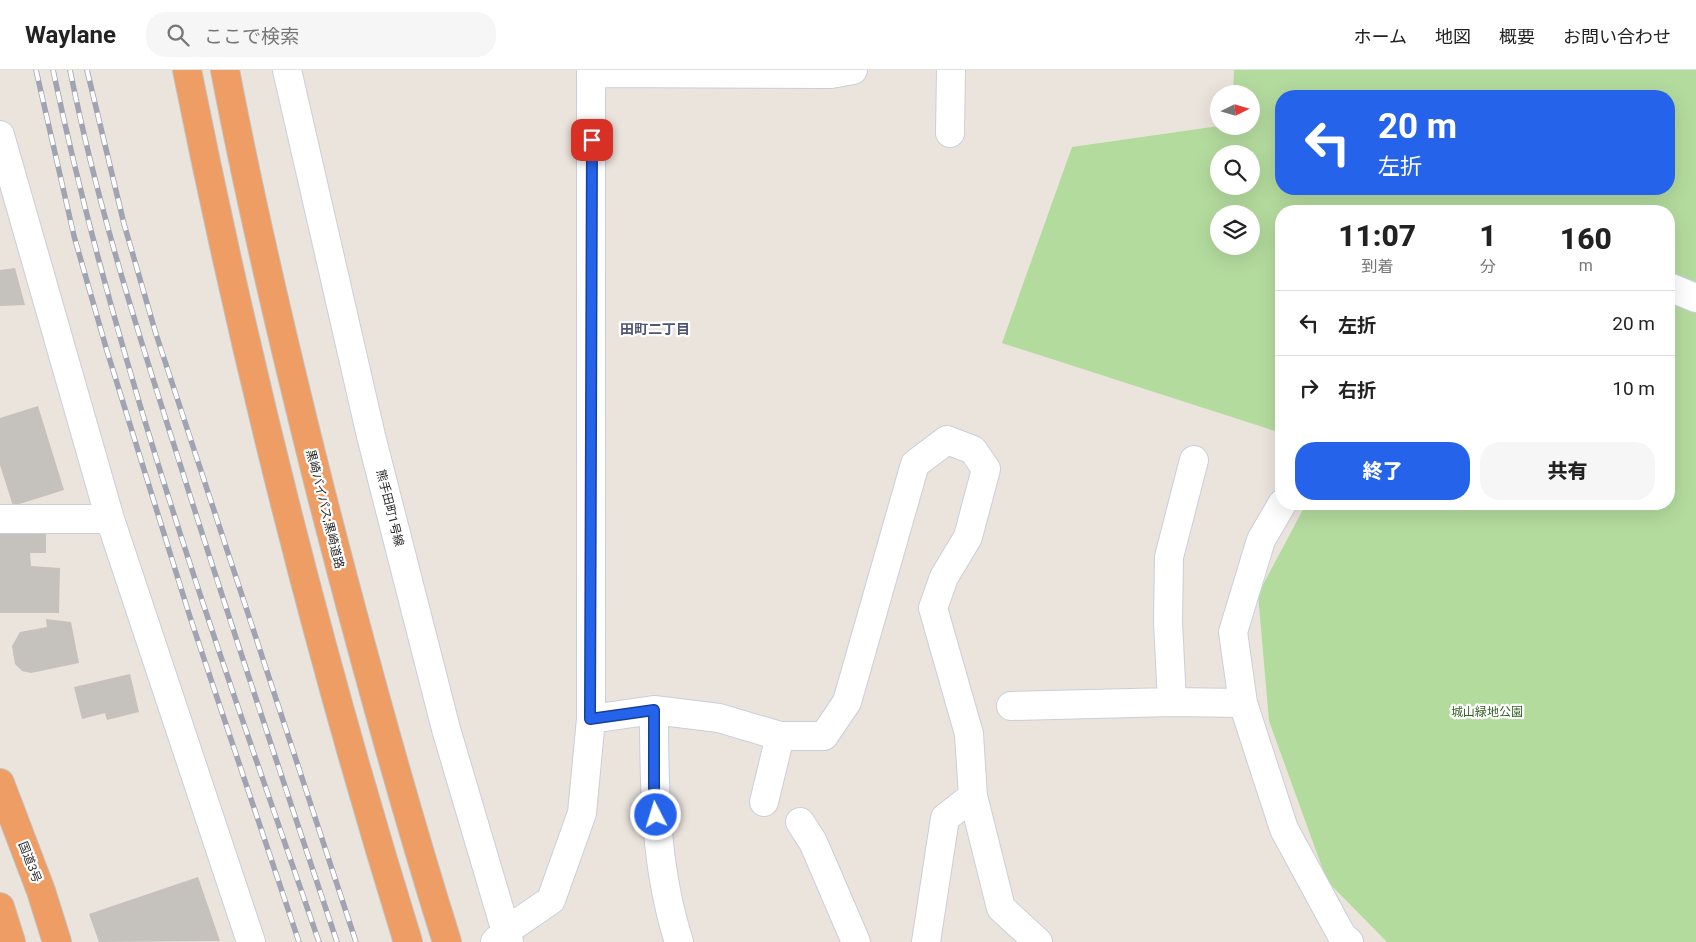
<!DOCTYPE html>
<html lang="ja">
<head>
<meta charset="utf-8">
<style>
  :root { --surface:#fff; --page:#f6f6f6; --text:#222; --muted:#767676; --line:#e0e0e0; --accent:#2563eb }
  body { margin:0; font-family:Roboto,"Noto Sans JP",sans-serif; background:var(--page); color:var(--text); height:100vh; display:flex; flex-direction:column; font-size:19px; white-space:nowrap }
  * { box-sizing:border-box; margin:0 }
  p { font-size:16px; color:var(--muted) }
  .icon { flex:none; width:28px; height:28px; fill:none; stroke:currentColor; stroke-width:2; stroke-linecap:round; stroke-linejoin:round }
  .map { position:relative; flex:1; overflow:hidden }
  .side { position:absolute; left:1275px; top:135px; width:400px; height:305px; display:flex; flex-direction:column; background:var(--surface); border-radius:20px; box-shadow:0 5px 20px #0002 }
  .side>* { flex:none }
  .hud { position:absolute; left:1275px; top:20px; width:400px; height:105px; border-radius:20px; box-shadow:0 5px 20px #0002; background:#2563eb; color:#fff; overflow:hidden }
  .needle { width:32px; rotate:85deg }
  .buttons { position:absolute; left:1210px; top:15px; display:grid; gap:10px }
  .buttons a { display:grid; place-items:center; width:50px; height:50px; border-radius:50%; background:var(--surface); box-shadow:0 5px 20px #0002; font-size:25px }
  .pin { position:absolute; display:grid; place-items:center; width:42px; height:42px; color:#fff; margin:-21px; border-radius:10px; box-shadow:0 2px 8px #0006 }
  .me { position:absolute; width:55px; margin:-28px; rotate:355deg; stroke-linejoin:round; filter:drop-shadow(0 0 4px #0008) }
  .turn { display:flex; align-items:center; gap:18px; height:105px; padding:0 20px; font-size:22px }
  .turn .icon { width:65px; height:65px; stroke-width:2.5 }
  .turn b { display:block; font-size:35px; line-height:42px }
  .eta { display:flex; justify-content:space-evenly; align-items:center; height:85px; text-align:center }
  .eta b { font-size:30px; font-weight:800; line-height:35px }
  .action { display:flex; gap:10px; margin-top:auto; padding:10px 20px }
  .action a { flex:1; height:58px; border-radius:20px; background:var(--accent); color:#fff; font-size:20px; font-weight:800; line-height:58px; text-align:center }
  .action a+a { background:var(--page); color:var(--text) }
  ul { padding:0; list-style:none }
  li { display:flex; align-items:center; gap:15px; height:65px; padding:0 20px; border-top:1px solid var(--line) }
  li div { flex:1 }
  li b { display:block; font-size:19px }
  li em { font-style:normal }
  header { display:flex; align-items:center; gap:30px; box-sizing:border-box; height:70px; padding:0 25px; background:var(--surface); border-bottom:1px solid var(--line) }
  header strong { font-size:24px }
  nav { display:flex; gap:28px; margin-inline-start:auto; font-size:18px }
  .search { width:350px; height:45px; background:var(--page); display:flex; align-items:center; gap:12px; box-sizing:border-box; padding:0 18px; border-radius:20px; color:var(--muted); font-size:19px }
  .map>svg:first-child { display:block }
  .green { fill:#b4db9e; fill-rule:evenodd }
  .building { fill:#c5c1bc }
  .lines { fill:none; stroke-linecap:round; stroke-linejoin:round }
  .minor-casing { stroke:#cbced9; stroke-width:30 }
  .highway-casing { stroke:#c3c3c3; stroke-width:30 }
  .minor { stroke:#fff; stroke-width:28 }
  .highway { stroke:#ee9d64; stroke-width:28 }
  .rail-casing { stroke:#a0a3b1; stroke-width:5.5 }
  .rail { stroke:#fff; stroke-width:4; stroke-dasharray:11; stroke-linecap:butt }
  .route-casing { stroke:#184099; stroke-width:12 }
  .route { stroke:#2563eb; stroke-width:9 }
  .labels { text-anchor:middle; stroke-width:4.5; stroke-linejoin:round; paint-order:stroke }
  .street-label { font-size:12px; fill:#292929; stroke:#fff }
  .park-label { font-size:12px; fill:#2e5e21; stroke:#fff }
  .neighbourhood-label { font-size:14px; font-weight:bold; fill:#4e5675; stroke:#fff }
</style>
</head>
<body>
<header>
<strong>Waylane</strong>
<div class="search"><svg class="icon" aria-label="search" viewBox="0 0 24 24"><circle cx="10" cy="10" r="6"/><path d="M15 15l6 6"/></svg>ここで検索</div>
<nav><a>ホーム</a><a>地図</a><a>概要</a><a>お問い合わせ</a></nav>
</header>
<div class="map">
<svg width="1696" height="872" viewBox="0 0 1696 872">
  <rect width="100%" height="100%" fill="#eae4dc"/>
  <path class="green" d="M1234,0H1696V872H1387L1327,811L1269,651L1258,524L1306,434H1669V141H1281V363L1002,273L1072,77L1219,56H1251V24H1233ZM1281,26H1669V119H1281ZM1219,84H1251V116H1219ZM1219,144H1251V176H1219Z"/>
  <path class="building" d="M15,198L25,235L0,236V200Z
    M38,336L64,420L13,436L0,395V348Z
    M0,459L46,460V483H30L31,496L60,498L59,543H0Z
    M46,549L71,552L79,593L31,603L22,601L15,594L12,576L20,562L47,557Z
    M130,604L139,642L107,650L105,643L82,649L74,617Z
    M198,807L220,871L99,872L89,844Z"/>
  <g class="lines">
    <defs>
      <path id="minor" d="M287,0L371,366L446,659L509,872
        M591,3L831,4L853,0
        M950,63L951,0
        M0,65L110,449L251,872
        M1669,217L1696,228
        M1282,434L1261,470L1233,562L1243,633L1284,759L1342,866L1349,872
        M0,449H110
        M1172,632L1168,552L1169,487L1194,390
        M1011,636L1172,632L1243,633
        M654,640C654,719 655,797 679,872
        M591,649L654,640L719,648L780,666H824L847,632L915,394L947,370L973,380L986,399L968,467L944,507L933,538L969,664L973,726L1001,838L1038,872
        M764,732L780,666
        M800,752L813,772L856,872
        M495,872L506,861L551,830L582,743L591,649V0
        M926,872L945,748L973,726"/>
      <path id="highway" d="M187,0C246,294 319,585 408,872
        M225,0C252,141 285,280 320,419C359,571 400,722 447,872
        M0,713L41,821L57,872
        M0,837L11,872"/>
    </defs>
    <use href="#minor" class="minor-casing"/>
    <use href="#highway" class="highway-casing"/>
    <use href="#minor" class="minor"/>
    <use href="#highway" class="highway"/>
    <defs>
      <path id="rail" d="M36,0L74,166L107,281L190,547L299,872
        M53,0C116,298 220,584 319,872
        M70,0C97,135 139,266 181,397C231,556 284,714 337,872
        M87,0L124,154L156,264L356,872"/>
    </defs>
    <use href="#rail" class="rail-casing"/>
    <use href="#rail" class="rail"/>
  </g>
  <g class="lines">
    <defs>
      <path id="route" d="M592,70L590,649L654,640V727L656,745"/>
    </defs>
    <use href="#route" class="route-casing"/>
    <use href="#route" class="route"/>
  </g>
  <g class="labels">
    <g class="street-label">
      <text transform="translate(390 438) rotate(76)" y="4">熊手田町1号線</text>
      <text transform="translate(325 439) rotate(76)" y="4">黒崎バイパス;黒崎道路</text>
      <text transform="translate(30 792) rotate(69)" y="4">国道3号</text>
    </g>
    <g class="park-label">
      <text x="1487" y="646">城山緑地公園</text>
    </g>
    <g class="neighbourhood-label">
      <text x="655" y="264">田町二丁目</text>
    </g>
  </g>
</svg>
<div class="buttons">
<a><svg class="needle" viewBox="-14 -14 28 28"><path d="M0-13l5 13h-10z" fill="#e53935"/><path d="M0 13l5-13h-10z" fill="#767676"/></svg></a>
<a><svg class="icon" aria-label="search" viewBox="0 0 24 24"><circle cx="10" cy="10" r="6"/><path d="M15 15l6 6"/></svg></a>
<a><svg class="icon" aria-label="layers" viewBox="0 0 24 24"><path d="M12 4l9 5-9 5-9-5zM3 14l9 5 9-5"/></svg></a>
</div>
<div class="pin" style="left:592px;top:70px;background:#d93025"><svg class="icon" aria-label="arrive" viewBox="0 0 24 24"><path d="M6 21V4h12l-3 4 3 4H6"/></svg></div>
<svg class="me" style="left:656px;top:745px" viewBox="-20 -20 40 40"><circle r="17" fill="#2563eb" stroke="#fff" stroke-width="3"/><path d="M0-11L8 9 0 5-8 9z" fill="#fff"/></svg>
<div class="hud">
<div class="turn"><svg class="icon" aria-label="left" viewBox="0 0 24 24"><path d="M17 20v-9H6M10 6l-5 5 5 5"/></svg><div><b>20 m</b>左折</div></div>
</div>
<section class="side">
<div class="eta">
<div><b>11:07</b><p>到着</p></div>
<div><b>1</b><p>分</p></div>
<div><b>160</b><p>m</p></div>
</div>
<ul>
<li><svg class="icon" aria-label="left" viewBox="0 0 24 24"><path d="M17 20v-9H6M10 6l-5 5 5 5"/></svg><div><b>左折</b></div><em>20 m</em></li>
<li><svg class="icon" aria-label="right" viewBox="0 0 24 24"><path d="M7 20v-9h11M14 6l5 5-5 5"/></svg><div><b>右折</b></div><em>10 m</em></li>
</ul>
<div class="action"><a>終了</a><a>共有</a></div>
</section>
</div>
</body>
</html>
